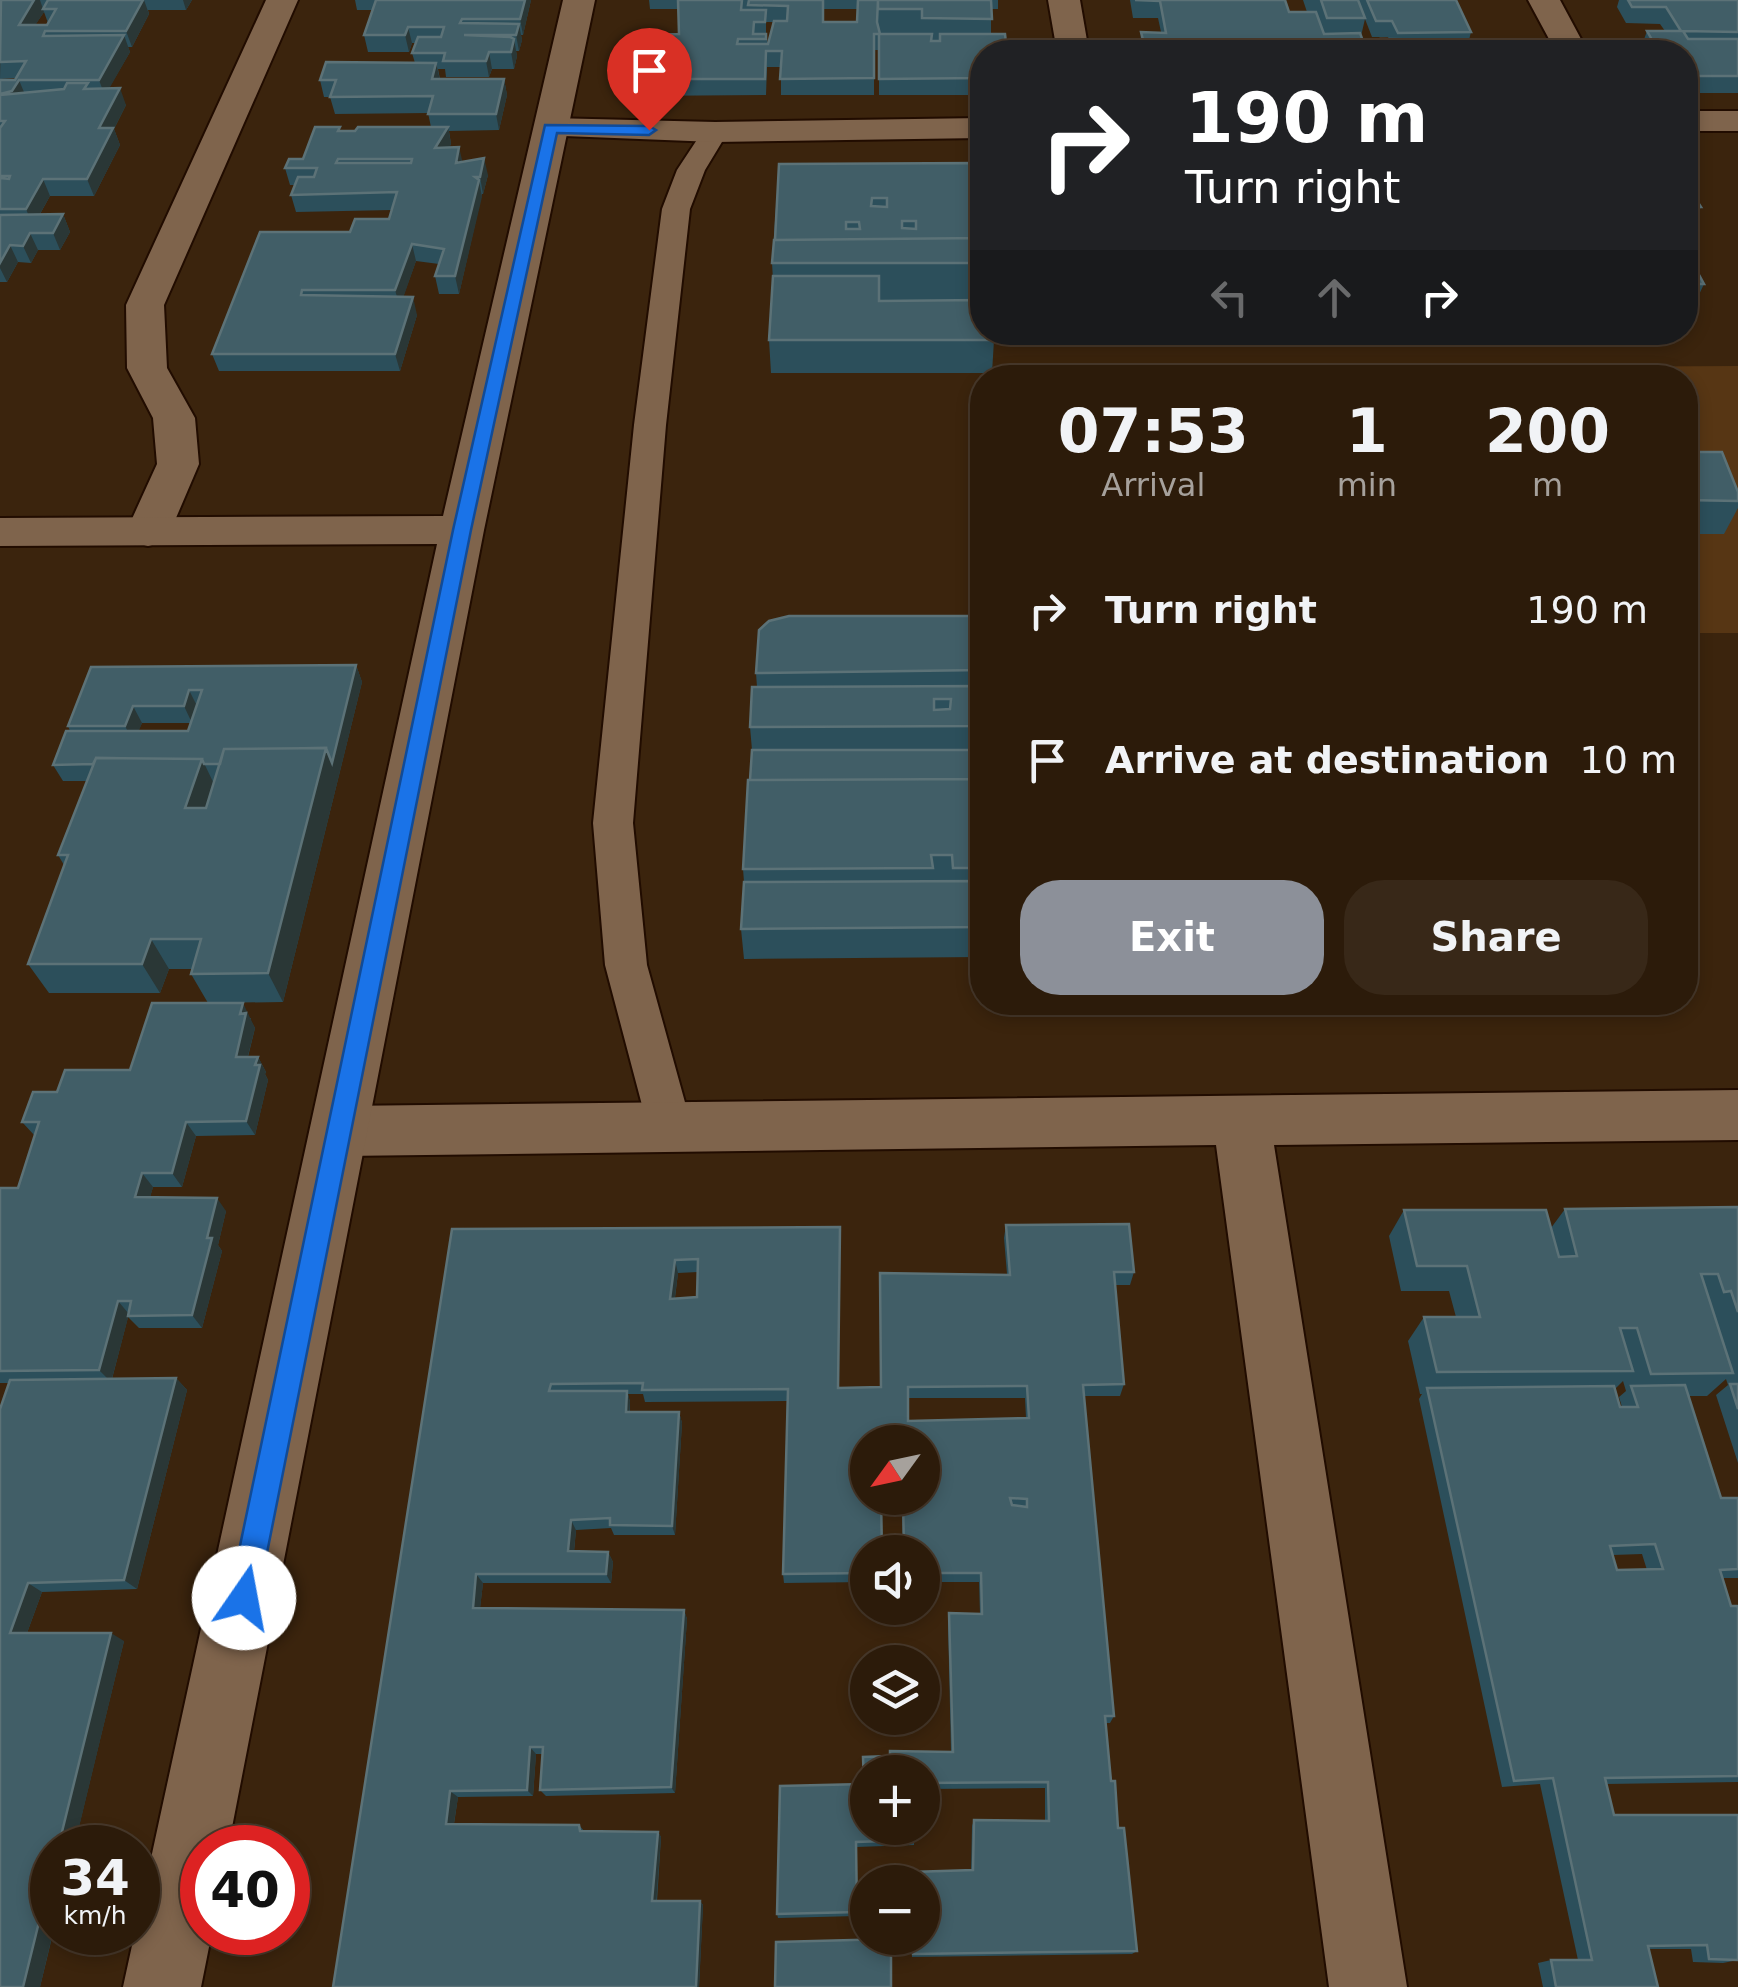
<!DOCTYPE html>
<html lang="en">
<head>
<meta charset="utf-8">
<style>
  :root { --surface:#2c1b0a; --page:#382818; --text:#f1f3f6; --muted:#a6a19c; --line:#48392b; --accent:#8c9099 }
  body { margin:0; font-family:"DejaVu Sans",sans-serif; background:var(--page); color:var(--text); height:100vh; display:flex; flex-direction:column; font-size:38px; white-space:nowrap }
  * { box-sizing:border-box; margin:0 }
  p { font-size:32px; color:var(--muted) }
  .icon { flex:none; width:55px; height:55px; fill:none; stroke:currentColor; stroke-width:2; stroke-linecap:round; stroke-linejoin:round }
  .map { position:relative; flex:1; overflow:hidden }
  .panel { position:absolute; left:970px; top:365px; width:728px; height:650px; display:flex; flex-direction:column; background:var(--surface); border-radius:40px; box-shadow:0 5px 15px #0003,0 0 0 2px var(--line) }
  .panel>* { flex:none }
  .hud { position:absolute; left:970px; top:40px; width:728px; height:305px; border-radius:40px; box-shadow:0 5px 15px #0003,0 0 0 2px var(--line); background:#202124; color:#fff; overflow:hidden }
  .needle { width:65px; rotate:237deg }
  .tools { position:absolute; left:850px; top:1425px; display:grid; gap:20px }
  .tools a { display:grid; place-items:center; width:90px; height:90px; border-radius:50%; background:var(--surface); box-shadow:0 5px 15px #0003,0 0 0 2px var(--line); font-size:50px }
  .speed { position:absolute; left:30px; top:1825px; display:flex; gap:20px; font-size:50px; font-weight:700; text-align:center }
  .speed>* { display:grid; place-content:center; width:130px; height:130px; border-radius:50%; background:var(--surface); box-shadow:0 5px 15px #0003,0 0 0 2px var(--line); line-height:1 }
  .speed small { font-size:25px; font-weight:400 }
  .speed .limit { border:15px solid #d22; background:#fff; color:#111 }
  .pin { position:absolute; display:grid; place-items:center; width:85px; height:85px; color:#fff; margin:-102px -42px; border-radius:50% 50% 50% 0; rotate:-45deg; box-shadow:0 0 10px #0007 }
  .pin .icon { rotate:45deg }
  .me { position:absolute; width:110px; margin:-55px; rotate:12deg; stroke-linejoin:round; filter:drop-shadow(0 0 8px #0008) }
  .turn { display:flex; align-items:center; gap:35px; height:210px; padding:0 50px; font-size:45px }
  .turn .icon { width:130px; height:130px; stroke-width:2.5 }
  .turn b { display:block; font-size:70px; line-height:85px }
  .lanes { display:flex; align-items:center; height:95px; padding:0 50px; background:#0003; justify-content:center; gap:50px; direction:ltr }
  .lanes .off { opacity:.35 }
  .eta { display:flex; justify-content:space-evenly; align-items:center; height:170px; text-align:center }
  .eta b { font-size:60px; font-weight:700; line-height:70px }
  .primary-button { display:flex; gap:20px; margin-top:auto; padding:20px 50px }
  .primary-button a { flex:1; height:115px; border-radius:40px; background:var(--accent); color:#fff; font-size:40px; font-weight:700; line-height:115px; text-align:center }
  .primary-button a+a { background:var(--page); color:var(--text) }
  ul { padding:0; list-style:none }
  li { display:flex; align-items:center; gap:30px; height:150px; padding:0 50px }
  li div { flex:1 }
  li b { display:block; font-size:38px }
  li em { font-style:normal }
  .map>svg:first-child { display:block }
  .green { fill:#573614 }
  .lines { fill:none; stroke-linecap:round; stroke-linejoin:round }
  .service-casing { stroke:#210c00; stroke-width:4 }
  .minor-casing { stroke:#210c00; stroke-width:4 }
  .tertiary-casing { stroke:#210c00; stroke-width:4 }
  .service { fill:#7f644c; fill-rule:evenodd }
  .minor { fill:#7f644c; fill-rule:evenodd }
  .tertiary { fill:#7f644c; fill-rule:evenodd }
  .wall { fill:#2c4f5b; fill-rule:evenodd }
  .shaded-wall { fill:#2a3736 }
  .building { fill:#415e67; stroke:#5c7277; stroke-width:2.5; fill-rule:evenodd }
  .route { fill:#1a73e8; stroke:#114b97; stroke-width:2.5 }
</style>
</head>
<body>
<div class="map">
<svg width="1738" height="1987" viewBox="0 0 1738 1987">
  <rect width="100%" height="100%" fill="#3b240d"/>
  <path class="green" d="M1738,366V633H1685V378H1086L1085,370Z"/>
  <g class="lines">
    <defs>
      <path id="service" d="M715,124L728,132L705,170L690,209L666,425L633,823L647,965L691,1124L685,1138L669,1143L653,1138L647,1124L605,965L593,823L634,425L662,209L677,170L706,126Z"/>
      <path id="minor" d="M266,0H298L164,305L167,368L195,418L199,464L170,532L164,542L148,546L132,542L126,532L157,464L153,418L127,368L126,305Z
        M1048,0H1080L1089,52H1057Z
        M1528,0H1560L1588,52H1556Z
        M1685,111H1738V131H1685Z
        M551,118L715,122L982,118V138L715,142L539,135L534,128L539,121Z
        M1738,1090V1140L1274,1145L1407,1987H1329L1216,1145L342,1156L321,1149L313,1131L321,1113L342,1106Z"/>
      <path id="tertiary" d="M563,0H595L484,530L228,1848H202V1932H212L201,1987H123L437,544L0,546V518L443,516Z"/>
    </defs>
    <use href="#service" class="service-casing"/>
    <use href="#minor" class="minor-casing"/>
    <use href="#tertiary" class="tertiary-casing"/>
    <use href="#service" class="service"/>
    <use href="#minor" class="minor"/>
    <use href="#tertiary" class="tertiary"/>
  </g>
  <path class="wall" d="M1,0H192L186,10H148L149,14L132,47H128L130,52L109,88L126,105L114,129L120,145L94,196H50L40,214H63L70,232L60,250H38L31,263L18,262L7,282H0V80H15L16,78L0,79ZM44,12L48,23L47,25H35Z
    M355,0H531L523,35H521L522,40L519,51H516L517,56L514,69H492L489,77H446L445,69H438L440,79H504L507,95L499,130L449,131L451,144L449,148L462,162L488,175L483,194H482L459,294H439L435,276L439,264L416,261L403,297L417,315L400,371H219L212,354L350,232L389,219L392,210L296,212L291,195L295,185H290L285,168L303,159L341,131L431,127L428,113L335,114L330,97H324L320,80L415,63L412,53L415,43H412L409,52H368L364,35L372,10H357Z
    M649,0H998V9H991V34L982,52V95H879V50H874V95H781V67H767L766,95L636,96L634,79L679,34L678,9H650ZM824,9H857V22H823ZM766,22H773L768,44L766,34Z
    M1130,0H1285L1289,12H1307L1303,0H1456L1471,32L1469,40L1480,52H1377L1381,39H1389L1388,37H1372L1365,19L1361,36L1367,52H1140L1141,32H1161L1158,18H1133Z
    M1619,0H1738V93H1685V52H1643L1641,48L1647,31H1665L1660,24L1626,23L1617,7Z
    M779,164L982,207V332L994,340L992,373H771L769,340L773,280L772,263Z
    M1685,182L1701,207L1693,224H1685Z
    M1685,249L1704,284L1696,301H1685Z
    M1685,452L1738,492V508L1724,534H1685Z
    M982,616V957L744,959L741,929L744,882L743,869L752,750L750,727L757,687L756,673Z
    M356,665L362,682L283,1002L208,1003L191,974L192,969H169L160,993H49L28,964L64,865L58,855L87,781H63L53,765L70,731L68,726L91,667ZM142,723H191L188,731H138Z
    M251,1018V1021L255,1028L248,1057H258L266,1072L265,1074L268,1080L255,1135L196,1136L182,1187H153L150,1197L226,1211L218,1245L222,1251L202,1328H139L128,1317L112,1379L176,1378L187,1390L137,1589L42,1592L27,1633L124,1641L40,1987H0L9,1383H0V1188H18L35,1136L22,1122L57,1092L130,1070Z
    M1738,1207V1463L1716,1395L1728,1385L1726,1379L1707,1396H1689L1721,1498H1738V1578H1723L1731,1606L1738,1608V1782L1606,1784L1614,1815L1738,1960L1723,1963L1693,1962L1691,1949H1649L1658,1987H1543L1538,1963L1551,1960H1578L1540,1784L1502,1787L1419,1399L1422,1394H1420L1408,1341L1424,1317H1456L1449,1291H1401L1389,1236L1404,1210L1551,1228L1565,1209ZM1623,1381L1626,1391L1619,1397L1622,1407H1620L1615,1389ZM1642,1554L1647,1570H1617L1613,1555Z
    M1129,1224L1134,1272L1130,1285H1115L1124,1384L1120,1396H1084L1114,1716L1110,1723H1106L1111,1781H1115L1118,1828H1124L1137,1951L1132,1954L912,1957V1938H922V1882H910L911,1872L971,1870L972,1826L974,1820L1045,1821V1788L922,1789V1772H868V1828H914V1845L856,1847L857,1916L778,1918L777,1914L780,1786L864,1784L863,1757L890,1756V1751L951,1752L948,1622L949,1613L980,1614L979,1582H922V1552H903L902,1498H922V1442H868V1498H881L882,1552H868V1582L784,1583L783,1574L787,1401L645,1402L643,1394H628L630,1402V1412H679L682,1423L675,1535H614L611,1528L576,1530L574,1552H608L613,1562L611,1583H483L480,1608L684,1610L687,1619L675,1793L546,1796L540,1790L542,1754H536L533,1796L458,1797L454,1824L579,1825L584,1831L658,1832L661,1837L657,1901H700L703,1905L699,1987H333L452,1229L840,1227L839,1388L881,1387L880,1273L1007,1274L1004,1238L1006,1225ZM698,1272L697,1297L675,1298L678,1273ZM908,1398H1025L1026,1418L908,1421Z"/>
  <path class="shaded-wall" d="M34,0H40L44,12L25,41L19,25Z
    M143,0H144L149,14L132,47L126,31Z
    M183,0H192L186,10Z
    M525,0H531L523,35L520,19Z
    M519,24L522,40L519,51L516,35Z
    M408,27L412,43L409,52L405,35Z
    M124,35L130,52L105,96L99,80Z
    M514,39L517,56L514,69L511,52Z
    M1295,41L1293,52H1270L1271,46Z
    M489,52L492,69L489,77L486,61Z
    M436,63L440,80L432,79Z
    M504,79L507,95L499,130L496,114Z
    M19,80L26,97L0,94Z
    M120,88L126,105L114,129L120,145L94,196L87,179L99,128Z
    M448,127L451,144L439,165L435,148Z
    M459,147L463,164L456,163Z
    M484,158L488,175L483,194L480,177Z
    M43,179L50,196L33,226L26,209Z
    M479,180L482,197L459,294L455,276Z
    M63,214L70,232L60,250L53,233Z
    M30,233L38,250L31,263L23,246Z
    M412,244L416,261L400,307L395,290Z
    M10,245L18,262L7,282L0,268V263Z
    M413,297L417,315L400,371L395,354Z
    M356,665L362,682L283,1002L268,973L326,748Z
    M189,690L197,706L192,723L184,706Z
    M133,706L142,723L134,743L125,726Z
    M202,759L217,790L201,839L185,808Z
    M151,939L169,969L160,993L142,964Z
    M243,1003L255,1028L244,1071L236,1057L240,1014Z
    M258,1057L266,1072L265,1074L268,1080L255,1135L246,1121Z
    M186,1122L196,1136L182,1187L172,1173Z
    M142,1173L153,1187L146,1211L135,1197Z
    M217,1198L226,1211L218,1245L222,1251L202,1328L192,1315L207,1238Z
    M675,1260L678,1273L673,1311L670,1299Z
    M118,1301L129,1314L111,1382L99,1370Z
    M176,1378L187,1390L137,1589L124,1580Z
    M627,1391L630,1402L629,1423L626,1412Z
    M679,1412L682,1423L675,1535L672,1526Z
    M571,1520L576,1530L573,1561L568,1551Z
    M608,1552L613,1562L611,1583L606,1574Z
    M476,1574L483,1583L479,1617L473,1608Z
    M28,1583L42,1592L24,1641L10,1633Z
    M684,1610L687,1619L675,1793L671,1787Z
    M111,1633L124,1641L74,1848H58Z
    M530,1747L536,1754L533,1796L527,1790Z
    M450,1791L458,1797L453,1829L446,1824Z
    M658,1832L661,1837L656,1905L652,1901Z
    M52,1869L53,1932L40,1987H23Z
    M700,1901L703,1905L699,1987H696Z"/>
  <path class="building" d="M1,0H34L19,25H47L56,9H43L48,0H143L126,31H45L43,36L124,35L99,80H19L12,91L0,94V80H15L26,61L0,62Z
    M376,0H525L520,19H462L460,23L519,24L516,35H464L510,37L514,39L511,52H489L486,61H443L445,53H412L418,37H441L444,27H408L405,35H364Z
    M678,0H742L741,10H766L765,22H754L753,34H766V39H738L737,44H768L774,21H787L788,6L748,5L749,0H823V22H857L858,0H878L877,22L880,34H932L931,41H940V34H1005L1007,52H982V78L879,79V34H874V78L780,79L782,51H766L765,79H634L642,35L679,34Z
    M878,0H991L992,19L922,18V9H878Z
    M1135,0H1285L1289,12H1316L1324,34L1360,33L1367,52H1300L1295,41L1271,46L1272,52H1146L1141,32L1166,33L1160,1Z
    M1321,0H1358L1365,18H1327Z
    M1367,0H1456L1471,32L1398,33L1392,21H1376Z
    M1628,0H1738V32L1683,31L1688,39H1738V76H1685V52H1659L1647,31H1681L1666,7H1632Z
    M1381,39L1475,40L1480,52H1384Z
    M326,62L436,63L432,79H504L496,114H428L433,96L330,97L336,80H320Z
    M67,83H88L84,89L120,88L99,128H113L87,179H43L26,209H0V178L9,179L10,176H0V128L5,121H0V95L64,89Z
    M315,127H340L338,131H355L358,127H448L435,148L459,147L456,163L484,158L480,177H475L479,180L455,276H435L444,249L412,244L395,290H302L301,295L413,297L395,354H212L260,232H350L355,219H389L397,192L291,195L298,177H314L317,168H285L289,159H303ZM338,159H412L411,163H336Z
    M979,163L982,207V238L775,240L779,164ZM872,198H887V207L871,206ZM902,221H916V229L902,228ZM846,222H859L860,229H846Z
    M1685,182L1701,207H1685Z
    M63,214L53,233H30L23,246L10,245L0,263V215Z
    M982,238V263H772L774,240Z
    M1685,249L1704,284H1685Z
    M773,276H879V301L982,300V332H994V340H769Z
    M1685,452H1722L1738,492V501L1685,500Z
    M789,616H982V670L756,673L759,630L769,621Z
    M356,665L332,763L326,748L224,749L220,764H204L202,759L96,758L93,764L53,765L66,731H188L202,690H189L184,706H133L125,726H68L91,667Z
    M982,686V726L750,727L752,687ZM934,699H951L950,709L934,710Z
    M326,748L268,973L191,974L201,939H151L142,964H28L68,855H58L96,758L202,759L185,808H206L224,749Z
    M752,750H982V779L750,780Z
    M982,779V868H953L952,855H931L933,868L743,869L748,780Z
    M982,881V927L741,929L744,882Z
    M152,1003H243L240,1014L246,1013L236,1057H258L255,1065H260L246,1121L186,1122L172,1173H142L135,1197L217,1198L207,1238H212L192,1315L128,1316L131,1301H118L99,1370L0,1371V1188H18L39,1122H22L33,1092H57L65,1070H130Z
    M1738,1207V1312L1731,1291L1724,1292L1718,1274H1701L1733,1373L1651,1374L1637,1328H1620L1633,1371L1437,1372L1424,1317H1480L1467,1266H1417L1404,1210H1546L1559,1257L1577,1256L1565,1209Z
    M1129,1224L1134,1272H1114L1124,1384L1083,1385L1114,1716H1105L1111,1781H1115L1118,1828H1124L1137,1951L913,1954V1938H922V1882H911V1872L973,1870L974,1820L1049,1821L1048,1782L922,1783V1772H868V1828H914V1840L856,1842L857,1912L777,1914L780,1786L864,1784L863,1757L890,1756V1751L953,1752L949,1613L982,1614L981,1573H922V1552H904L903,1498H922V1442H868V1498H881L882,1552H868V1573L783,1574L788,1389L642,1390L643,1383L551,1384L549,1391H627L626,1412H679L672,1526L610,1525V1518L571,1520L568,1551L608,1552L606,1574H476L473,1608L684,1610L671,1787L540,1790L543,1747H530L527,1790L450,1791L446,1824L579,1825L580,1831L658,1832L652,1901H700L696,1987H333L452,1229L840,1227L838,1388L881,1387L880,1273L1010,1275L1006,1225ZM698,1259L697,1297L670,1299L675,1260ZM1027,1386L1029,1418L908,1421V1387ZM1010,1498L1027,1499V1507L1012,1505Z
    M176,1378L124,1580L28,1583L10,1633H111L58,1848H52V1869L23,1987H0V1409L10,1380Z
    M1730,1384H1738V1409Z
    M1685,1385L1721,1498H1738V1569L1720,1570L1731,1606H1737L1738,1608V1776L1605,1778L1614,1815H1738V1960L1709,1959L1707,1945L1648,1946L1658,1987H1556L1551,1960H1592L1553,1778L1514,1781L1427,1388L1614,1386L1620,1407H1638L1631,1386ZM1655,1544L1663,1569L1617,1570L1610,1546Z
    M891,1939V1987H775L776,1942Z"/>
  <path class="route" d="M545,125L649,126L656,130L649,135L557,133L471,530L258,1598L254,1608L244,1612L234,1608L229,1598L453,530Z"/>
</svg>
<div class="tools">
<a><svg class="needle" viewBox="-14 -14 28 28"><path d="M0-13l5 13h-10z" fill="#e53935"/><path d="M0 13l5-13h-10z" fill="#a6a19c"/></svg></a>
<a><svg class="icon" aria-label="sound" viewBox="0 0 24 24"><path d="M4 9h4l5-4v14l-5-4H4zM17 9q2 3 0 6"/></svg></a>
<a><svg class="icon" aria-label="layers" viewBox="0 0 24 24"><path d="M12 4l9 5-9 5-9-5zM3 14l9 5 9-5"/></svg></a>
<a>+</a>
<a>−</a>
</div>
<div class="speed"><div>34<small>km/h</small></div><div class="limit">40</div></div>
<div class="pin" style="left:649px;top:130px;background:#d93025"><svg class="icon" aria-label="arrive" viewBox="0 0 24 24"><path d="M6 21V4h12l-3 4 3 4H6"/></svg></div>
<svg class="me" style="left:244px;top:1598px" viewBox="-20 -20 40 40"><circle r="19" fill="#fff"/><path d="M0-13L10 11 0 6-10 11z" fill="#1a73e8"/></svg>
<div class="hud">
<div class="turn"><svg class="icon" aria-label="right" viewBox="0 0 24 24"><path d="M7 20v-9h11M14 6l5 5-5 5"/></svg><div><b>190 m</b>Turn right</div></div>
<div class="lanes"><svg class="icon off" aria-label="left" viewBox="0 0 24 24"><path d="M17 20v-9H6M10 6l-5 5 5 5"/></svg><svg class="icon off" aria-label="ahead" viewBox="0 0 24 24"><path d="M12 20V5M6 11l6-6 6 6"/></svg><svg class="icon" aria-label="right" viewBox="0 0 24 24"><path d="M7 20v-9h11M14 6l5 5-5 5"/></svg></div>
</div>
<section class="panel">
<div class="eta">
<div><b>07:53</b><p>Arrival</p></div>
<div><b>1</b><p>min</p></div>
<div><b>200</b><p>m</p></div>
</div>
<ul>
<li><svg class="icon" aria-label="right" viewBox="0 0 24 24"><path d="M7 20v-9h11M14 6l5 5-5 5"/></svg><div><b>Turn right</b></div><em>190 m</em></li>
<li><svg class="icon" aria-label="arrive" viewBox="0 0 24 24"><path d="M6 21V4h12l-3 4 3 4H6"/></svg><div><b>Arrive at destination</b></div><em>10 m</em></li>
</ul>
<div class="primary-button"><a>Exit</a><a>Share</a></div>
</section>
</div>
</body>
</html>
